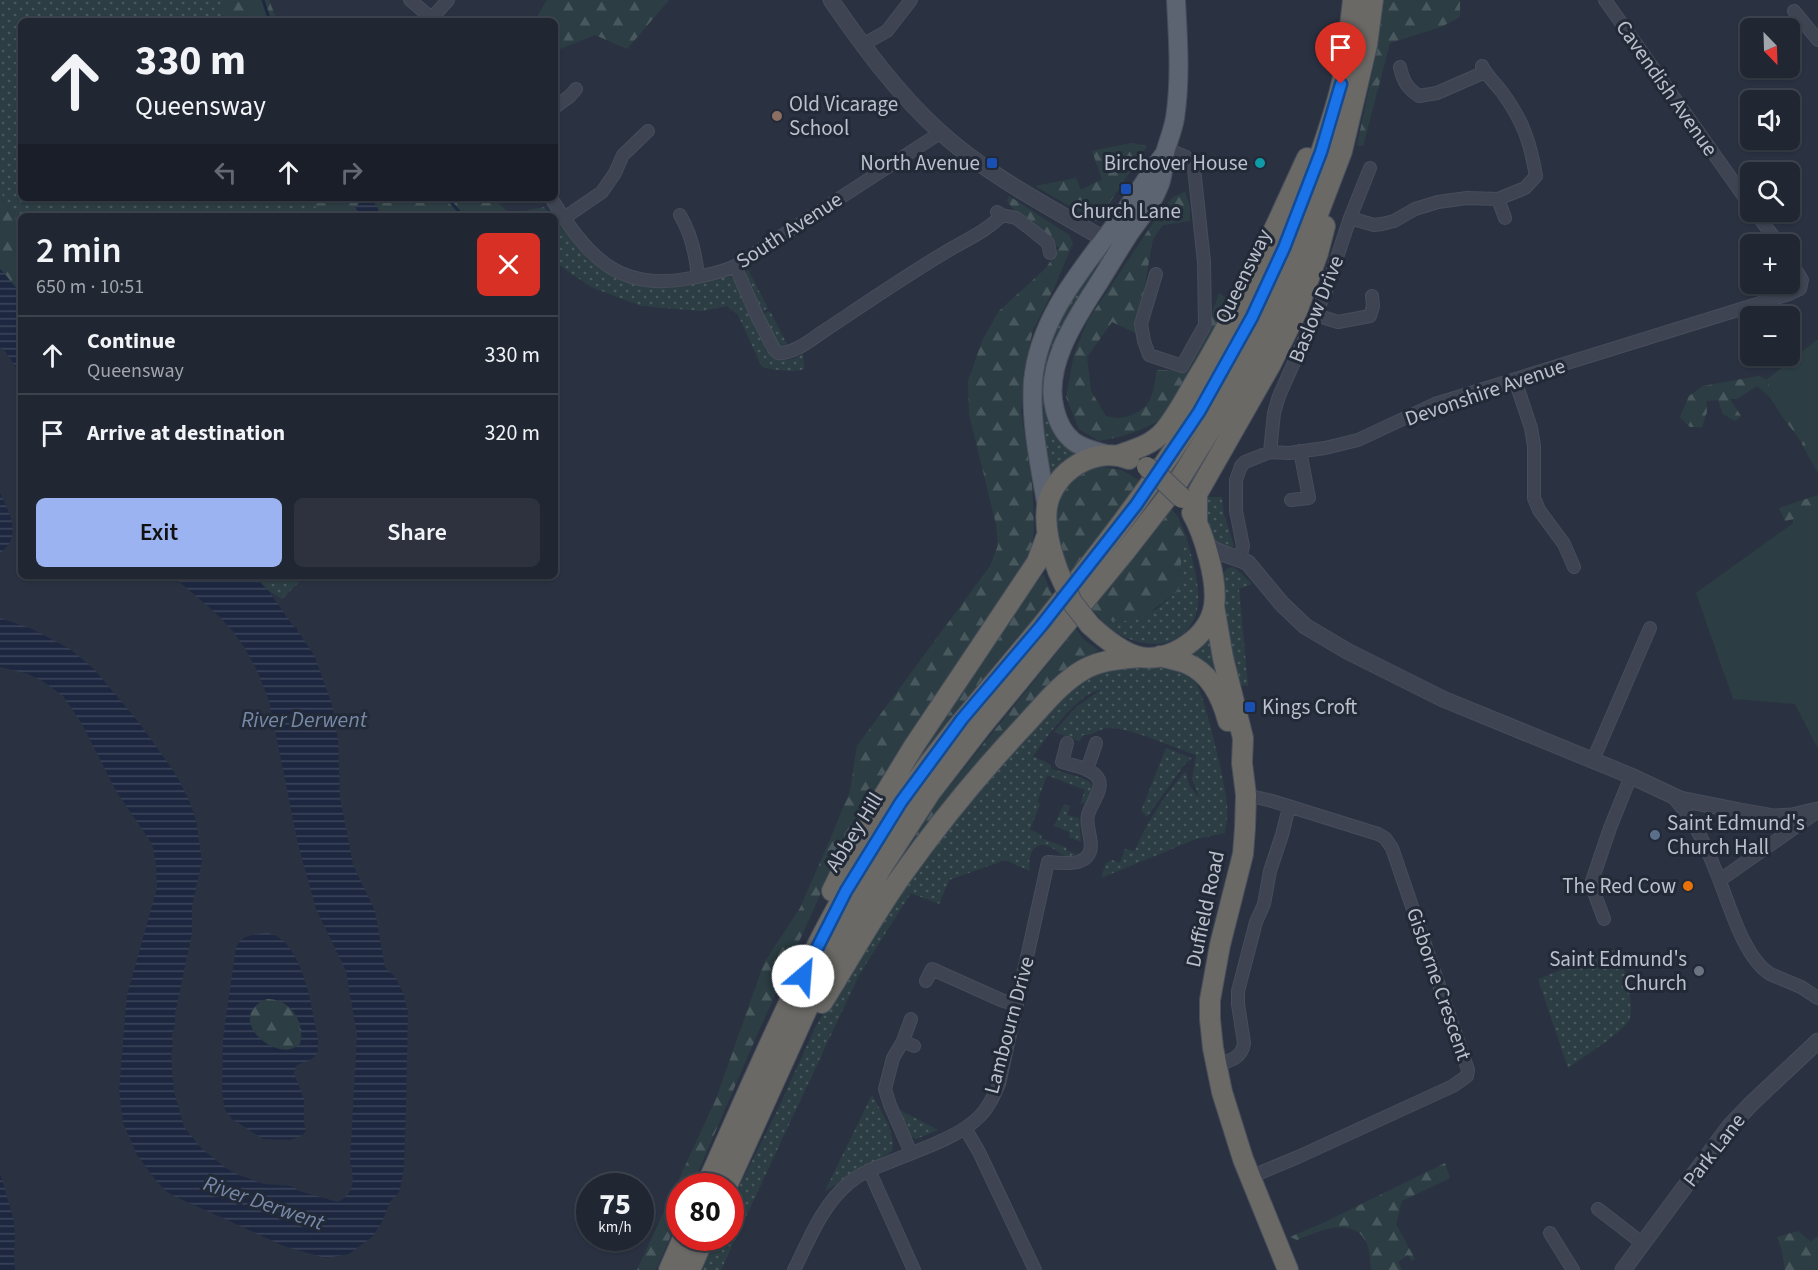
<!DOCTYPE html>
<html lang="en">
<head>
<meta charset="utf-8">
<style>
  :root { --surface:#202632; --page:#2d323e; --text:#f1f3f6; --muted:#a2a5ac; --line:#3d434d; --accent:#9bb4f1 }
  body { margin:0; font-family:"Source Sans 3",sans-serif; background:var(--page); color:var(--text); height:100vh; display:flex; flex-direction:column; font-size:22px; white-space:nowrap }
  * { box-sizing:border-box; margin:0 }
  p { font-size:20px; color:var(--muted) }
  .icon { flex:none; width:33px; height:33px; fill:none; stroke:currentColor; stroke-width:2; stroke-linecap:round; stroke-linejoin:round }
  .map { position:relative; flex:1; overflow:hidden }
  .panel { position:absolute; left:18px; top:213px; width:540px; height:366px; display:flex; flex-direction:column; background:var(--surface); border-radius:9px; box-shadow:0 2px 4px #0004,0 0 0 2px var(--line) }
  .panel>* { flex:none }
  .banner { position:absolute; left:18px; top:18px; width:540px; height:183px; border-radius:9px; box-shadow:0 2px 4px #0004,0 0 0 2px var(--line); background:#202632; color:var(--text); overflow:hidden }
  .needle { width:39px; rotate:157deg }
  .controls { position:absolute; left:1740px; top:18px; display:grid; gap:12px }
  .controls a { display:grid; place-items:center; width:60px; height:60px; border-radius:9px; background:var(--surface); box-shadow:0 2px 4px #0004,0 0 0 2px var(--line); font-size:30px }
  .speed { position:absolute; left:576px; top:1173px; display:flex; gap:12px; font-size:30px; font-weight:700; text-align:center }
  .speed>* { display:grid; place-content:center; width:78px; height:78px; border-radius:50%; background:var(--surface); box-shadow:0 2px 4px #0004,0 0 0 2px var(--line); line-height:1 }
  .speed small { font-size:15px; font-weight:400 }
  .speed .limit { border:9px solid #d22; background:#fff; color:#111 }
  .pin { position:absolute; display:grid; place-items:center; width:51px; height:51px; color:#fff; margin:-62px -26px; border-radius:50% 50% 50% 0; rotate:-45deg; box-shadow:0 0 6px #0007 }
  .pin .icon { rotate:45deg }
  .me { position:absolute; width:66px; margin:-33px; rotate:27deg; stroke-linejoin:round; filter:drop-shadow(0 0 4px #0008) }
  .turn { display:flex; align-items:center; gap:21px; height:126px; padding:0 18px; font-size:27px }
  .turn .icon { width:78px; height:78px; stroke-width:2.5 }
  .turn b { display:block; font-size:42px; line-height:51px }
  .lanes { display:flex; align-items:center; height:57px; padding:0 18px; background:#0003; justify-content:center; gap:30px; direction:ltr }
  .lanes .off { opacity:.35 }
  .round { display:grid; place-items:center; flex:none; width:63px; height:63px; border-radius:9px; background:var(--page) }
  .head { display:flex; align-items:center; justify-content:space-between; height:102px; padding:0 18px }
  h1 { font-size:36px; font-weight:600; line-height:45px }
  .button { display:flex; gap:12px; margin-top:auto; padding:12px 18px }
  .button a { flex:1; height:69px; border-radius:9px; background:var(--accent); color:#111; font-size:24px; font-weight:600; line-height:69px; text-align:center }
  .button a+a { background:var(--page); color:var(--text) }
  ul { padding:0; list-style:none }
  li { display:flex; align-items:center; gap:18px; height:78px; padding:0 18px; border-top:2px solid var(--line) }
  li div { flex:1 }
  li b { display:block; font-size:22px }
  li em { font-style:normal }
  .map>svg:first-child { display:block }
  .grass { fill:url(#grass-dots) }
  .forest { fill:url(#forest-firs) }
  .park { fill:#2c3e43 }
  .water { fill:url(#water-rules); fill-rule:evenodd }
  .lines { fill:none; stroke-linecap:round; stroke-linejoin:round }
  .stream { stroke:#1d2840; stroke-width:3 }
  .minor-casing { stroke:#474d5b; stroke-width:14 }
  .tertiary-casing { stroke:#474d5b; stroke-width:17 }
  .primary-casing { stroke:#474d5b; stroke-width:20 }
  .trunk-casing { stroke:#484f5c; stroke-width:22 }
  .minor { stroke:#3e4452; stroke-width:12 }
  .tertiary { stroke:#3e4452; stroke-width:15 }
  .primary { stroke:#5c6371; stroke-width:18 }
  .trunk { stroke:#6a6966; stroke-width:20 }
  .trunk-bridge-casing { stroke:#484f5c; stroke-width:22; stroke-linecap:butt }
  .trunk-bridge { stroke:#6a6966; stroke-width:20 }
  .route-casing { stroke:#114b97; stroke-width:15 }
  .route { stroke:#1a73e8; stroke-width:10 }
  .education-dot { fill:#8d6e63; stroke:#222937; stroke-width:2 }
  .transit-dot { fill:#1a4fb4; stroke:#222937; stroke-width:2 }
  .culture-dot { fill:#0f9aa8; stroke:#222937; stroke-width:2 }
  .service-dot { fill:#5c6f8a; stroke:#222937; stroke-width:2 }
  .food-dot { fill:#e8710a; stroke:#222937; stroke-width:2 }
  .worship-dot { fill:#6b7280; stroke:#222937; stroke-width:2 }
  .labels { text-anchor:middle; stroke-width:6; stroke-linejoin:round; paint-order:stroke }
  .street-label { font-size:21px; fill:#bbc0cb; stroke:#222937 }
  .poi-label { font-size:21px; fill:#bbc0cb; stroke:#222937; text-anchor:end }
  .water-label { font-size:22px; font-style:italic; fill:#7788a7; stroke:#222937 }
</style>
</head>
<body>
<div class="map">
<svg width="1818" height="1270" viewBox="0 0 1818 1270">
  <defs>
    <pattern id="grass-dots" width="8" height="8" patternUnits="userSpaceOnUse" patternTransform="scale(1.5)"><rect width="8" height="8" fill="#2c3e43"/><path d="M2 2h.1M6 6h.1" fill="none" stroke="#49585d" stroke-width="1.8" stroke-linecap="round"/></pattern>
    <pattern id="forest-firs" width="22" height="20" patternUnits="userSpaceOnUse" patternTransform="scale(1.5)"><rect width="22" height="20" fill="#2c3e43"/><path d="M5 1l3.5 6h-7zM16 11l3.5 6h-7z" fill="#49585d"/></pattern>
    <pattern id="water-rules" width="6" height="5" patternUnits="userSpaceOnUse" patternTransform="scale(1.5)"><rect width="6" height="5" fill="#1d2840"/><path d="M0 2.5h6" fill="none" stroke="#3c455a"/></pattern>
  </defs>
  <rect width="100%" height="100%" fill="#2a3242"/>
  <path class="grass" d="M0,0H269L277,21H21V198H493L510,214L544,207L551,216H21V292L0,269Z
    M555,220L588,259L614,278L651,286L727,275L738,282L767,352L779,359L786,360L794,359L803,354L804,369C791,373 775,370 762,367L738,315L727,306L702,311L641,306L591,287L555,262Z
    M1095,264L1094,274L1071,309L1060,331L1047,414L1052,430L1059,440L1079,454L1050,482L1038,414L1041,367L1054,325Z
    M747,268L768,308L760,313L745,276Z
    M770,311L789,348L779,347L761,315Z
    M1203,497H1222L1224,514L1234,546L1227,550L1211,541L1202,503Z
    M1186,536C1192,559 1203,591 1196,614C1180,659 1124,647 1100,618L1121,622L1157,609L1177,592L1181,583L1179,574Z
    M1234,567L1252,584L1239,589L1248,686L1241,685L1230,662L1219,577L1228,568Z
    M254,576H305L282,599L268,590Z
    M1211,632L1228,700L1181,656Z
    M1113,665C1136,667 1174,664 1193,678C1203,685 1226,788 1227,805C1228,814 1226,824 1225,833L1196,839L1101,878L1106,863L1112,860L1120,863L1125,849L1133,851L1135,850C1148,821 1164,795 1186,771C1186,782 1192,791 1200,798L1192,779L1196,755C1175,748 1129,727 1109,728C1100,728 1093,736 1083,735L1080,741L1054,732L1076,707L1102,689C1077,693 1047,737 1033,756L1051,765V769L1079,777L1090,782L1092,789L1088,801L1080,804L1085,790L1047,775L1037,802L1040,804L1030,830L1042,835L1041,838L1067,848L1066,850L1077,854L1079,852C1075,855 1070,857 1065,856C1060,854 1054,848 1048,846C1032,840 1027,859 1030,871L1005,860L949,880L939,904L911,893L859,975L721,1270H697L713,1238H730L731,1203L779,1107L815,1028L868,937L907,876L1054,701L1093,671Z
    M1166,748L1192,758L1184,765L1147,817L1141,811Z
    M1064,804L1070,806L1067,815L1079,818L1081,842L1069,837L1070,832L1054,826Z
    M1618,948C1623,965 1634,1001 1630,1018C1627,1030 1580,1059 1568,1068L1538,979Z
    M872,1095C881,1112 896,1132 892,1151L825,1191Z
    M896,1108L938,1130L916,1139L909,1136Z"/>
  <path class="forest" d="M221,0H269L277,21H223Z
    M547,0H669L627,49L595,35L555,51V21L535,20Z
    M1384,0H1460V17L1441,27L1390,43L1363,146L1357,145L1378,46Z
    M1131,143L1147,146L1097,222L1035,186L1076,178L1081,190L1102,179L1092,151Z
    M0,188L6,205L11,209L12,213L16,219L14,224L16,230L21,229V292C12,285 8,277 0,269Z
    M1185,192L1190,207V221L1163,225L1153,239L1136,333L1112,322L1087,357L1091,391L1106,416C1119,419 1121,419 1134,414C1154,405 1153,390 1157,370H1184L1205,334L1219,293L1232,302L1164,418C1143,430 1123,437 1099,441L1079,429L1066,397L1074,354L1088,320L1157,217L1173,197Z
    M1009,196L1069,235L1073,243L1054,288L1033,330L1024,369L1021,412L1032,483L1034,526L1032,550L1021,571L917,722L887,769L834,864L757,1035L692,1186H680L679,1217L656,1270H637L716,1099L764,963L800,908L832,835L850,791L857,746L990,566L998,545L996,524L969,414L968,381L982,341L999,311L1046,268L1059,248L1021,219L1007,201Z
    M310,198H493L511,216H321Z
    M1759,376L1777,385L1818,442V473L1798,437L1783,418L1770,397L1757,386L1737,399H1730L1741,416L1735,421L1723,414L1718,400L1706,401L1707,412L1702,427H1690L1680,417L1689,396L1703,386Z
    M1101,467L1121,470L1144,483L1071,575C1059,544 1045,509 1072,482C1081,474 1089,469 1101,467Z
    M1818,495V509L1786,546L1794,519L1785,521L1779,508Z
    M1170,507L1178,517L1186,536L1179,574L1181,583L1177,592L1144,616L1121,622L1100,618L1090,607Z
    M1043,574L1054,597L989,671L898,793L927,738L988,648Z
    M1076,629L1084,640L1098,650L1059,680L884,893L881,887L936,803Z
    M266,999C290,997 306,1022 300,1044C297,1046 294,1048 291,1049C268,1055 227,1017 266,999Z
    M1445,1163L1450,1178L1402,1201L1396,1224L1415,1259L1412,1261L1408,1255L1398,1262L1402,1270H1371C1370,1261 1370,1249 1366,1242C1353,1215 1317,1232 1297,1240L1290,1237L1323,1223Z
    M1798,1231L1811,1242L1817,1236L1818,1238V1270H1785L1782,1250L1777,1237Z"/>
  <path class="park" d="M1818,339V465L1766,380Z
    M1818,505V749L1795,704L1733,699L1696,593Z"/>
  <path class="water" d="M364,199H371L378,208L380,216H361L355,207Z
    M0,269C9,277 12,285 21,292V375L5,351L0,348Z
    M0,493C10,514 23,536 0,553Z
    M172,576H254L268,590L294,627H297V630L314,655L332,704L338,740L340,797L353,865L375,911L385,967L396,978L403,993L408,1011L406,1109L404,1167L401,1184L399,1192L390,1202L382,1222L372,1237L349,1254L326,1258L286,1247L174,1196L167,1192L158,1183L137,1155L123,1123L119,1090L127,995L157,888L156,864L152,844L116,791L82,724L63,696L44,682L28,674L0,667V618L30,628L44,635L70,649L93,668L137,720L175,773L189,800L196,820L202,861L192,906V933L175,1014V1025L172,1035L173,1047L171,1054L174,1091L184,1127L201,1148L226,1168L239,1175L264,1184L292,1186L299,1191L338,1202C356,1192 354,1179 350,1161L357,1035L346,971L316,909L298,844L269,701C260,675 247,647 229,627C212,608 191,592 172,576Z
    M268,933C299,938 311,999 315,1025C317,1034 320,1045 317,1053C313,1061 304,1062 297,1065L294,1073L304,1099V1122L306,1131L301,1136L290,1140L263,1139L232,1119L225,1110L222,1092L223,1038L236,947C241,935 255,934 268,933ZM266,999C290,997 306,1023 300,1044C297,1046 294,1048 291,1049C267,1055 227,1017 266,999Z
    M0,1173L13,1217L15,1233L14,1253L15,1270H0Z"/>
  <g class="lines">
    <path class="stream" d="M263,0L270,21
      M447,198L463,216"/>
    <defs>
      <path id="minor" d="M410,0L435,21
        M1605,0L1750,205
        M1794,11L1818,40
        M432,18L448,0
        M864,44L887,31L911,0
        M1400,67C1403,81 1407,88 1419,96L1437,93L1485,72
        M555,107L570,96L576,89
        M551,198C587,255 617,293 691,278C706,275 721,273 735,266L940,133
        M1498,199L1505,218
        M997,212L1002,215L1016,218L1032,230L1048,243L1050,253
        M1755,212L1779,244
        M680,215C692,235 696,255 698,277
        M564,218L602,192L615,173L623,155L648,131
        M1350,218L1374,225L1382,224L1394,221L1415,209L1438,202L1467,198L1498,199L1525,188L1536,176C1530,141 1523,121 1502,92C1495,83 1487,76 1482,66
        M735,266L757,316L774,349L778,353C794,355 814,337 827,329C866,303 904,277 944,253C963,241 986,232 1002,215
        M1156,274L1141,324L1144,341L1149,355L1182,366L1205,325L1204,262L1194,168L1186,157L1167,149
        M1316,315L1338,322L1370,316L1373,306L1372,296
        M1515,380L1531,428L1534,446V498L1539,510L1564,544L1574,567
        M1270,452L1274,413L1279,396L1326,291L1350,218L1370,168
        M1291,500L1309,498L1300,451
        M1240,559L1243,546L1236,511V480L1241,466L1245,462L1270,452L1289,453L1325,448L1358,440L1435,404L1789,294L1800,289L1802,280L1790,260
        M1593,760L1650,628
        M1087,770L1096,743
        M1246,795L1272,801L1378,834L1385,838L1392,848L1468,1070L1467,1076L1453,1086L1298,1157L1250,1177
        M1673,797C1693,819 1704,841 1715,869C1728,899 1742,956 1770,974L1801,987L1818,998
        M1720,880L1817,812
        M1604,919L1592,887V881L1610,828L1631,776
        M926,981L932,969L1001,1000L1017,1005
        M903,1041L914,1046
        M1216,1065C1230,1061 1242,1058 1244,1043L1238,1004V991L1256,922L1264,904L1270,871L1282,835L1289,807
        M965,1128L979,1152L1035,1270
        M911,1153L890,1105L885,1089L893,1058L903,1041L911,1019
        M869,1170L914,1270
        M1598,1209L1642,1243
        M1550,1233L1573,1270
        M794,1270C810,1238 822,1205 850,1182C861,1173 874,1168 887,1163C915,1151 959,1138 980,1116C989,1107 994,1095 999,1084L1048,862C1068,864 1096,867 1090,838C1089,830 1086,822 1088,815C1090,805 1103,791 1099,780C1094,768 1073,766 1062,762L1067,743"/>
      <path id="tertiary" d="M831,0C862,45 898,94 939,131C987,175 1048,206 1104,239
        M1205,543C1218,555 1233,555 1248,563L1282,604L1305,626L1347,651L1443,699L1631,776L1680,799L1740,811L1774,817L1792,816L1818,810
        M1623,1270L1729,1127L1752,1103L1818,1041"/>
      <path id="primary" d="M1106,454C1094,451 1082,448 1073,441C1063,433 1058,422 1055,410C1043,367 1076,318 1098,284C1108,268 1118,251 1129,234C1140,218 1153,203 1160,184C1164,173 1163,164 1165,153C1168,141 1173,130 1175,118C1181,78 1178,40 1176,0
        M1047,508C1040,467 1030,422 1033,381C1039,316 1084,267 1121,217C1136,196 1149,174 1165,153"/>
      <path id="trunk" d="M1119,455C1136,449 1151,445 1163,432C1176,417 1185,399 1195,382C1239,311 1272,233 1307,158
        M1197,523V494L1271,364L1298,309L1318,253L1325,226
        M1058,571C1051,551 1044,529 1047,507C1053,471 1096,445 1129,459
        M1214,606L1223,658L1243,738L1242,763L1246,795L1245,828L1243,854L1220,945L1210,1000V1019L1213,1048L1222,1092L1243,1159L1288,1270
        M1090,625C1103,637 1122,653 1140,657C1170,663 1209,637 1214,606C1218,581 1204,534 1192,513
        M1160,656C1169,659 1180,660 1188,664C1211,674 1222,698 1228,721
        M832,891L858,838L914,746L1037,562L1047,535
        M822,1003C849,960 873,916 902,875C939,823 979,774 1023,727C1042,707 1059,684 1083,670C1100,660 1120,659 1140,657
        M706,1186C765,1055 820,920 902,801C944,739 995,683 1043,624C1097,556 1151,487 1197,414C1243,343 1280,265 1309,186C1321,152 1334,117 1342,82C1347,55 1350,27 1353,0
        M727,1186L813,996L836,950L882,867L930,793L981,727L1124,553L1173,490L1237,387L1278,309L1302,256L1342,151L1367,45L1373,0
        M669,1270L683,1238
        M690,1270L704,1238"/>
    </defs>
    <use href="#minor" class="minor-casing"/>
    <use href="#tertiary" class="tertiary-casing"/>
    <use href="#primary" class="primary-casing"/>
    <use href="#trunk" class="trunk-casing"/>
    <use href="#minor" class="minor"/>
    <use href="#tertiary" class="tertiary"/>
    <use href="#primary" class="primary"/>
    <use href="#trunk" class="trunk"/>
    <defs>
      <path id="trunk-bridge" d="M1147,467L1161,478L1182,498
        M1058,571L1072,602L1090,625"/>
    </defs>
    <use href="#trunk-bridge" class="trunk-bridge-casing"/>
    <use href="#trunk-bridge" class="trunk-bridge"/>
  </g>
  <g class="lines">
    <defs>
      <path id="route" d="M803,976L846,891L901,802L962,719L1041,626L1136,505L1199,412L1252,317L1284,248L1321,152L1341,84"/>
    </defs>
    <use href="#route" class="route-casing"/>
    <use href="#route" class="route"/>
  </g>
  <circle class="education-dot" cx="777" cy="116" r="6"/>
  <g class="transit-dot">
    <rect x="986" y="157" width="12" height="12" rx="3"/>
    <rect x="1120" y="183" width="12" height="12" rx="3"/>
    <rect x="1244" y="701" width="12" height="12" rx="3"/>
  </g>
  <circle class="culture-dot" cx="1260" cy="163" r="6"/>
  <circle class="service-dot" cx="1655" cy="835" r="6"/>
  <circle class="food-dot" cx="1688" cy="886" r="6"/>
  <circle class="worship-dot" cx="1699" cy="971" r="6"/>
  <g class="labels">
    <g class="street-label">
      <text transform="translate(1667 88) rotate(55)" y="7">Cavendish Avenue</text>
      <text transform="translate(789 230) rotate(-33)" y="7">South Avenue</text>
      <text transform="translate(1243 276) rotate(-64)" y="7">Queensway</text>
      <text transform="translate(1316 309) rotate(-68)" y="7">Baslow Drive</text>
      <text transform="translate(1485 392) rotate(-19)" y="7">Devonshire Avenue</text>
      <text transform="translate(854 832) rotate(-58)" y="7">Abbey Hill</text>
      <text transform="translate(1205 909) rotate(-78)" y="7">Duffield Road</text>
      <text transform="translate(1439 984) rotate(71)" y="7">Gisborne Crescent</text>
      <text transform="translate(1009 1025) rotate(-75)" y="7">Lambourn Drive</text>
      <text transform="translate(1714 1150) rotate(-52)" y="7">Park Lane</text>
    </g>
    <g class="poi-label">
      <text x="789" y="111" text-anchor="start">Old Vicarage<tspan x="789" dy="24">School</tspan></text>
      <text x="980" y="170">North Avenue</text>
      <text x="1248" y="170">Birchover House</text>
      <text x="1126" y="218" text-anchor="middle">Church Lane</text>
      <text x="1262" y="714" text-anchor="start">Kings Croft</text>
      <text x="1667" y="830" text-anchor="start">Saint Edmund's<tspan x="1667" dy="24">Church Hall</tspan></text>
      <text x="1676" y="893">The Red Cow</text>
      <text x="1687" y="966">Saint Edmund's<tspan x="1687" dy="24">Church</tspan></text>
    </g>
    <g class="water-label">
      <text x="304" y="727">River Derwent</text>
      <text transform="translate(264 1202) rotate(19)" y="8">River Derwent</text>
    </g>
  </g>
</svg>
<div class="controls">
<a><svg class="needle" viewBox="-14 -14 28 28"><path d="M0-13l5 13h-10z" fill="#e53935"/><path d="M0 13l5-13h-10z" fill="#a2a5ac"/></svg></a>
<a><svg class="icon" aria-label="sound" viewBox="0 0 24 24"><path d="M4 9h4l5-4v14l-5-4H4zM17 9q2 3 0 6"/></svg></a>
<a><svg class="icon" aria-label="search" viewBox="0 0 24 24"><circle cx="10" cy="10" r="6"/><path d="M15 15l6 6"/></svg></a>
<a>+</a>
<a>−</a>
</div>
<div class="speed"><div>75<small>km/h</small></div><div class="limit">80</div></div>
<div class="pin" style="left:1341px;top:84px;background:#d93025"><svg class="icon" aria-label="arrive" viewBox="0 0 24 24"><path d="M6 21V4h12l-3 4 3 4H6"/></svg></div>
<svg class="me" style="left:803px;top:976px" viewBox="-20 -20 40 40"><circle r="19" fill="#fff"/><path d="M0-13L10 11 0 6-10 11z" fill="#1a73e8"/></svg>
<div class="banner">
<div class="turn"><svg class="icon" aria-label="ahead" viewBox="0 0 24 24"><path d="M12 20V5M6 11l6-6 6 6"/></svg><div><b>330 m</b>Queensway</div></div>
<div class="lanes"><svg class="icon off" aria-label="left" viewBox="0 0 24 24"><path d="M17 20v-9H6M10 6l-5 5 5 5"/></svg><svg class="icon" aria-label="ahead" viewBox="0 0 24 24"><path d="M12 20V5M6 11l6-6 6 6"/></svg><svg class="icon off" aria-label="right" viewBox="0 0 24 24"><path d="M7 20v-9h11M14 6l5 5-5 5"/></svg></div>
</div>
<section class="panel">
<div class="head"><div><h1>2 min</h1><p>650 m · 10:51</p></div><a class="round" style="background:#d93025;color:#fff"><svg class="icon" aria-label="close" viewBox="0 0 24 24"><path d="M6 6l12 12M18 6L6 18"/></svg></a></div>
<ul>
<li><svg class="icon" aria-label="ahead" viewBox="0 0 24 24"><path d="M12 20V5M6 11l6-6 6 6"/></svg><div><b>Continue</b><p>Queensway</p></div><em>330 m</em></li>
<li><svg class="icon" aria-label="arrive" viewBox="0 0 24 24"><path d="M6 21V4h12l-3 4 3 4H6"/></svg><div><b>Arrive at destination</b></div><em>320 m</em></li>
</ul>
<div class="button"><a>Exit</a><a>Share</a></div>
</section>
</div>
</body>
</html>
